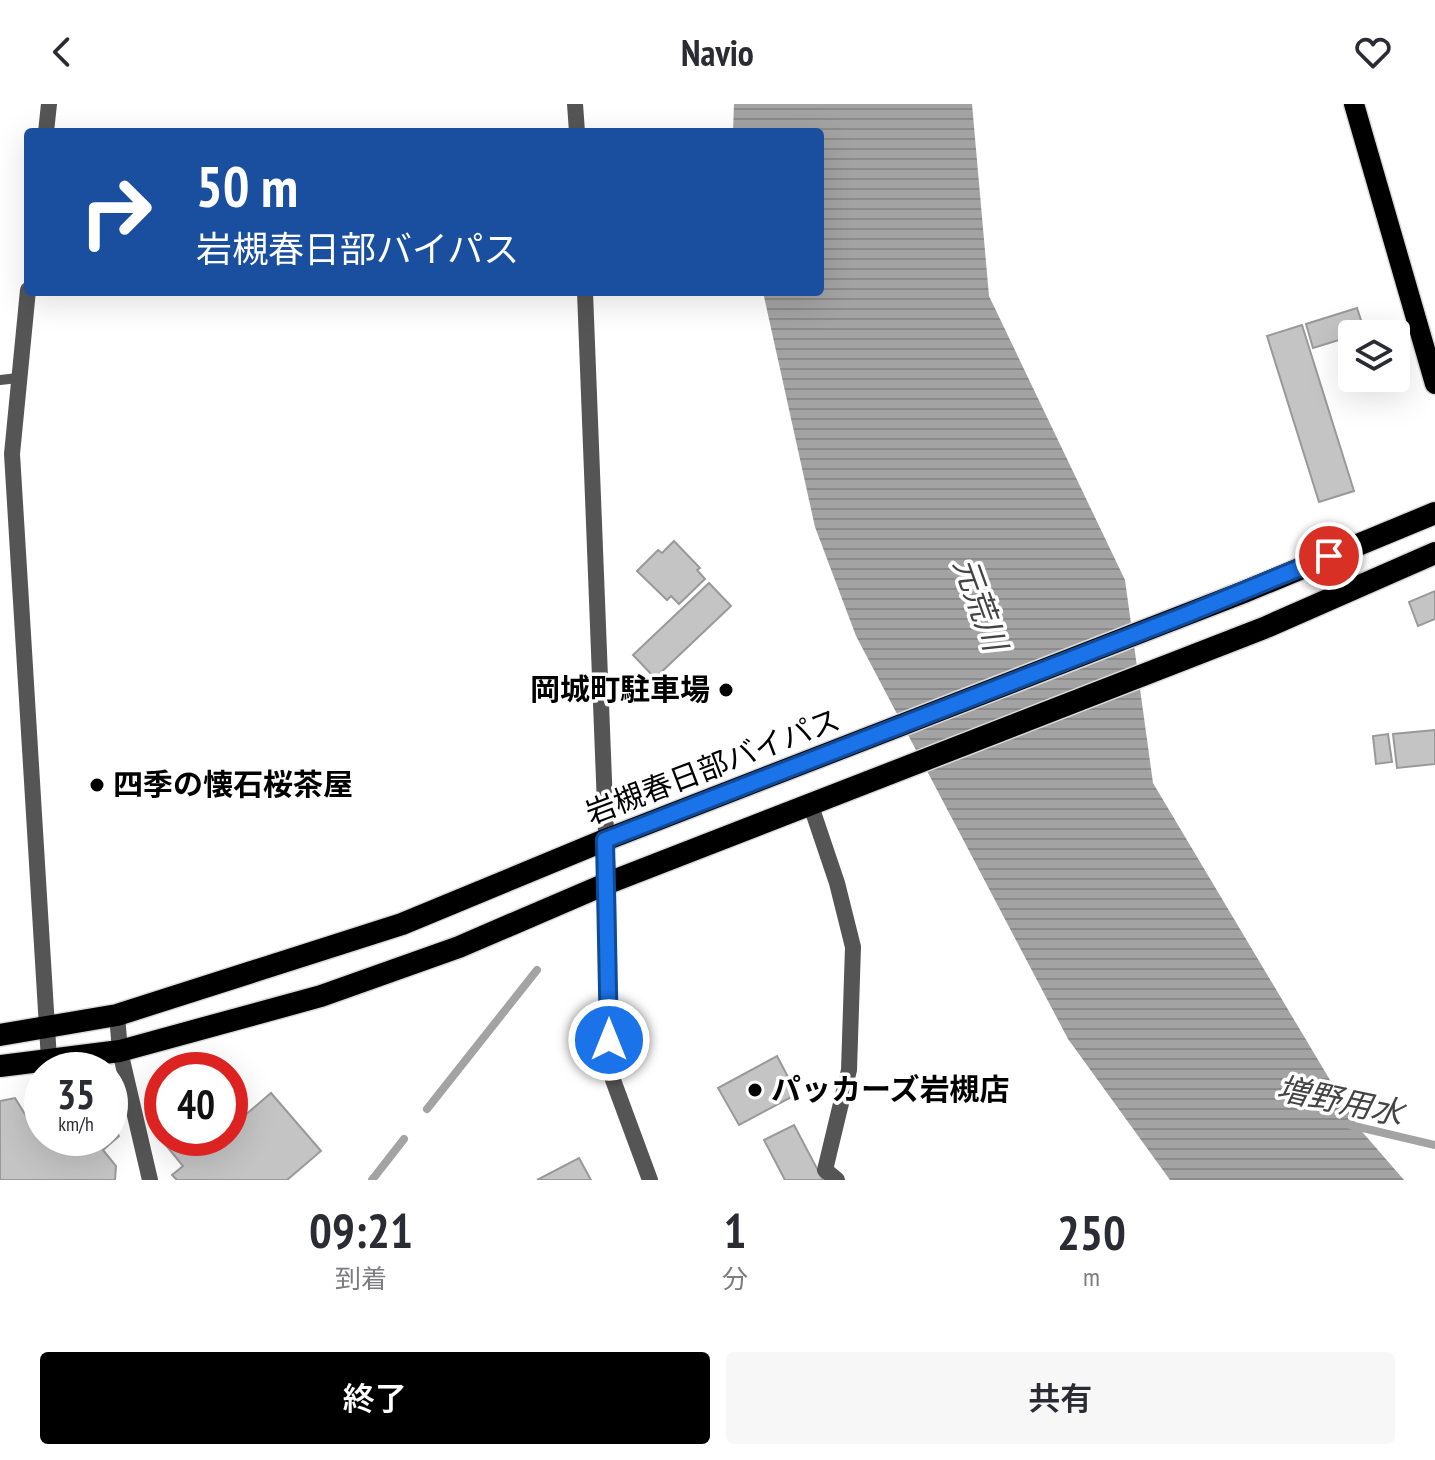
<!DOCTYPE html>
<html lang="ja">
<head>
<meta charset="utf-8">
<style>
  :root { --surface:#fff; --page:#f7f7f7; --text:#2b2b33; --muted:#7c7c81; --accent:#000 }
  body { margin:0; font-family:"PT Sans Narrow","Noto Sans JP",sans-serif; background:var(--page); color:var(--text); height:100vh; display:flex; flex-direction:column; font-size:30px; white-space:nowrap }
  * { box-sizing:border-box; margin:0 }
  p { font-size:26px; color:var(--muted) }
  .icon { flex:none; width:44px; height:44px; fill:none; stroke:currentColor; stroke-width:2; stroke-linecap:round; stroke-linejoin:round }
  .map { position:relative; height:1076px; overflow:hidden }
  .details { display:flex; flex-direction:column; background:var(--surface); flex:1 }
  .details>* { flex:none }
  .guide { position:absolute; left:24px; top:24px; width:800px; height:168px; border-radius:8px; box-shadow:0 8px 32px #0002; background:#1a4fa0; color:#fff; overflow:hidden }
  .controls { position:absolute; left:1338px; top:216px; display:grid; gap:16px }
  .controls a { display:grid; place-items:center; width:72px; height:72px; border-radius:8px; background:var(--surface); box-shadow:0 8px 32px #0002; font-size:40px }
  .speed { position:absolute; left:24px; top:948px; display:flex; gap:16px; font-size:40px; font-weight:700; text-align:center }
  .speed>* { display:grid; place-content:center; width:104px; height:104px; border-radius:50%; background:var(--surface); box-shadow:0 8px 32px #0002; line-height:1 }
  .speed small { font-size:20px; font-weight:400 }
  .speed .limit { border:12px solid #d22; background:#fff; color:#111 }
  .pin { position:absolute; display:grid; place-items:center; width:68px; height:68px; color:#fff; margin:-34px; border:4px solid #fff; border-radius:50%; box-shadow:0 2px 8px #0007 }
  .me { position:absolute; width:88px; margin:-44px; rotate:0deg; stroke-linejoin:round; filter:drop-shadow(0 0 6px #0008) }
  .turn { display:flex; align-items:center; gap:28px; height:168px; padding:0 40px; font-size:36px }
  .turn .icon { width:104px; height:104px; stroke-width:2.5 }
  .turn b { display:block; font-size:56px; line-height:68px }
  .eta { display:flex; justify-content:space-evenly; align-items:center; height:136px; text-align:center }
  .eta b { font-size:48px; font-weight:600; line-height:56px }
  .primary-button { display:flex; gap:16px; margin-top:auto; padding:16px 40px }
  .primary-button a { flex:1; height:92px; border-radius:8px; background:var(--accent); color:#fff; font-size:32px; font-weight:600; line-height:92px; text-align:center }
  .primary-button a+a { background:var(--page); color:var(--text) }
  header { display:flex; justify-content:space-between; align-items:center; height:104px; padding:0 40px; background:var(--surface); font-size:36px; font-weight:600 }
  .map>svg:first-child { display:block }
  .water { fill:url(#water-rules) }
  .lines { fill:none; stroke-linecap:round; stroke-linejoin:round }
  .stream { stroke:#a3a3a3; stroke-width:8 }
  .building { fill:#c4c4c4; stroke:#999; stroke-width:2 }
  .primary-casing { stroke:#dbdbdb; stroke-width:23 }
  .trunk-casing { stroke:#dbdbdb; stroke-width:25 }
  .service { stroke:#555; stroke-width:10 }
  .minor { stroke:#555; stroke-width:16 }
  .tertiary { stroke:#555; stroke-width:16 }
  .primary { stroke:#000; stroke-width:20 }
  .trunk { stroke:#000; stroke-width:22 }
  .route-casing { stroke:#114b97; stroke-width:20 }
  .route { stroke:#1a73e8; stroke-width:14 }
  .poi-dot { fill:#000; stroke:#fff; stroke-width:3 }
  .labels { text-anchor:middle; stroke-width:7; stroke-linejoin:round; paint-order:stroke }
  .poi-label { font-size:30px; font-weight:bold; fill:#000; stroke:#fff; text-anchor:start }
  .street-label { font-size:30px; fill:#000; stroke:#fff }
  .water-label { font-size:32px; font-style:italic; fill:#444; stroke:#fff }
</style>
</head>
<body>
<header><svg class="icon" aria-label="back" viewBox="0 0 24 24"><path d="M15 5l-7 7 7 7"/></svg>Navio<svg class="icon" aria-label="heart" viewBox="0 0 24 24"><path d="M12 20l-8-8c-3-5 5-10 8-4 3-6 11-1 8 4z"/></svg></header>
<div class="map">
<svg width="1435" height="1076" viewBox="0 0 1435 1076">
  <defs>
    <pattern id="water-rules" width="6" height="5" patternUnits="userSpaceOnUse" patternTransform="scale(2)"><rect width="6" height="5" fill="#a3a3a3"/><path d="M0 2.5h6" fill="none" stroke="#8b8b8b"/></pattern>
  </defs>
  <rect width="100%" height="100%" fill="#fff"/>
  <path class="water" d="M734,0H972L989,192L1125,476L1153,679L1358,1023L1404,1076H1170L1068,935L856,532L815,423L763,188H820V28H733Z"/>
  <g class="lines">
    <path class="stream" d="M427,1005L537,866
      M1350,1021L1435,1041
      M372,1076L404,1035"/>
  </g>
  <path class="building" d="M1357,204L1365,228L1313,244L1306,220Z
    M1302,221L1354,387L1319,398L1267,232Z
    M674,437L700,464L697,466L705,475L679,500L671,492L667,496L637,467L658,446L662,449Z
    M709,479L731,502L655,574L633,551Z
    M1435,487V515L1418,522L1409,498Z
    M1435,626V660L1397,664L1393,630Z
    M1388,630L1392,658L1376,660L1373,632Z
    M777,952L797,990L739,1021L718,984Z
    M271,989L321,1047L287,1076H177L172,1071L183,1062L160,1034H203L209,1042L218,1034H230V1024Z
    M15,994L28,1015L42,1004V1034H110V1018L119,1032L103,1046L116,1062L115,1076H0V997Z
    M794,1021L823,1076H785L764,1036Z
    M579,1054L591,1076H537Z"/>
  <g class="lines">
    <defs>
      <path id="primary" d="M1354,0L1435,280"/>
      <path id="trunk" d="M0,931L117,911L402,820L605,736L1244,488L1435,409
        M0,962L120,947L321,892L459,843L608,779L1264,524L1435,449"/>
    </defs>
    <use href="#primary" class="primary-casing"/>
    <use href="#trunk" class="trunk-casing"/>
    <path class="service" d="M0,276L18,274"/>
    <path class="minor" d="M810,699L837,779L853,843L849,966L825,1066L837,1076
      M117,911L120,947L150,1076"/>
    <path class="tertiary" d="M575,0L577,28
      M46,28L49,0
      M28,186L12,350L49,956
      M585,188L608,779L609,936L613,976L650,1076"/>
    <use href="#primary" class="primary"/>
    <use href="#trunk" class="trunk"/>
  </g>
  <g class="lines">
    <defs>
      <path id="route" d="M609,936L605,736L1185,511L1329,452"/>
    </defs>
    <use href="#route" class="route-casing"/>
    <use href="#route" class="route"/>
  </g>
  <g class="poi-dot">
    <circle cx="726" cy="586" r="8"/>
    <circle cx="97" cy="681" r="8"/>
    <circle cx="755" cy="986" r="8"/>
  </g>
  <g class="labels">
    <g class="poi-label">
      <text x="710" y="596" text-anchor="end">岡城町駐車場</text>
      <text x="113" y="691">四季の懐石桜茶屋</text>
      <text x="771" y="996">パッカーズ岩槻店</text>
    </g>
    <g class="street-label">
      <text transform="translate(713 663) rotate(-21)" y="10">岩槻春日部バイパス</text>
    </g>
    <g class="water-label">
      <text transform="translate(980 500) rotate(70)" y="11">元荒川</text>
      <text transform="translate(1340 997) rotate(12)" y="11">増野用水</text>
    </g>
  </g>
</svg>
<div class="controls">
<a><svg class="icon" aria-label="layers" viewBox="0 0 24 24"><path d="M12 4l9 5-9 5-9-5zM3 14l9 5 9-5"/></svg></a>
</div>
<div class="speed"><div>35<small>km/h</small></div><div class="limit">40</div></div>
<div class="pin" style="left:1329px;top:452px;background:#d93025"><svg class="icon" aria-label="arrive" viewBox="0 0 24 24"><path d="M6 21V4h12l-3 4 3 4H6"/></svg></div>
<svg class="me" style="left:609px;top:936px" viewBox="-20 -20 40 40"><circle r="17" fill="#1a73e8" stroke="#fff" stroke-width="3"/><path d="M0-11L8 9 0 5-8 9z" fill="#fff"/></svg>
<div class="guide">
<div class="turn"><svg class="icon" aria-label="right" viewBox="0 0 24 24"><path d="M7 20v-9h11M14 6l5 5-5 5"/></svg><div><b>50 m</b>岩槻春日部バイパス</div></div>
</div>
</div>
<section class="details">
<div class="eta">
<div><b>09:21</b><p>到着</p></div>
<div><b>1</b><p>分</p></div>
<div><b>250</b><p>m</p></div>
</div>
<div class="primary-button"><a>終了</a><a>共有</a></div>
</section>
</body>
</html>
